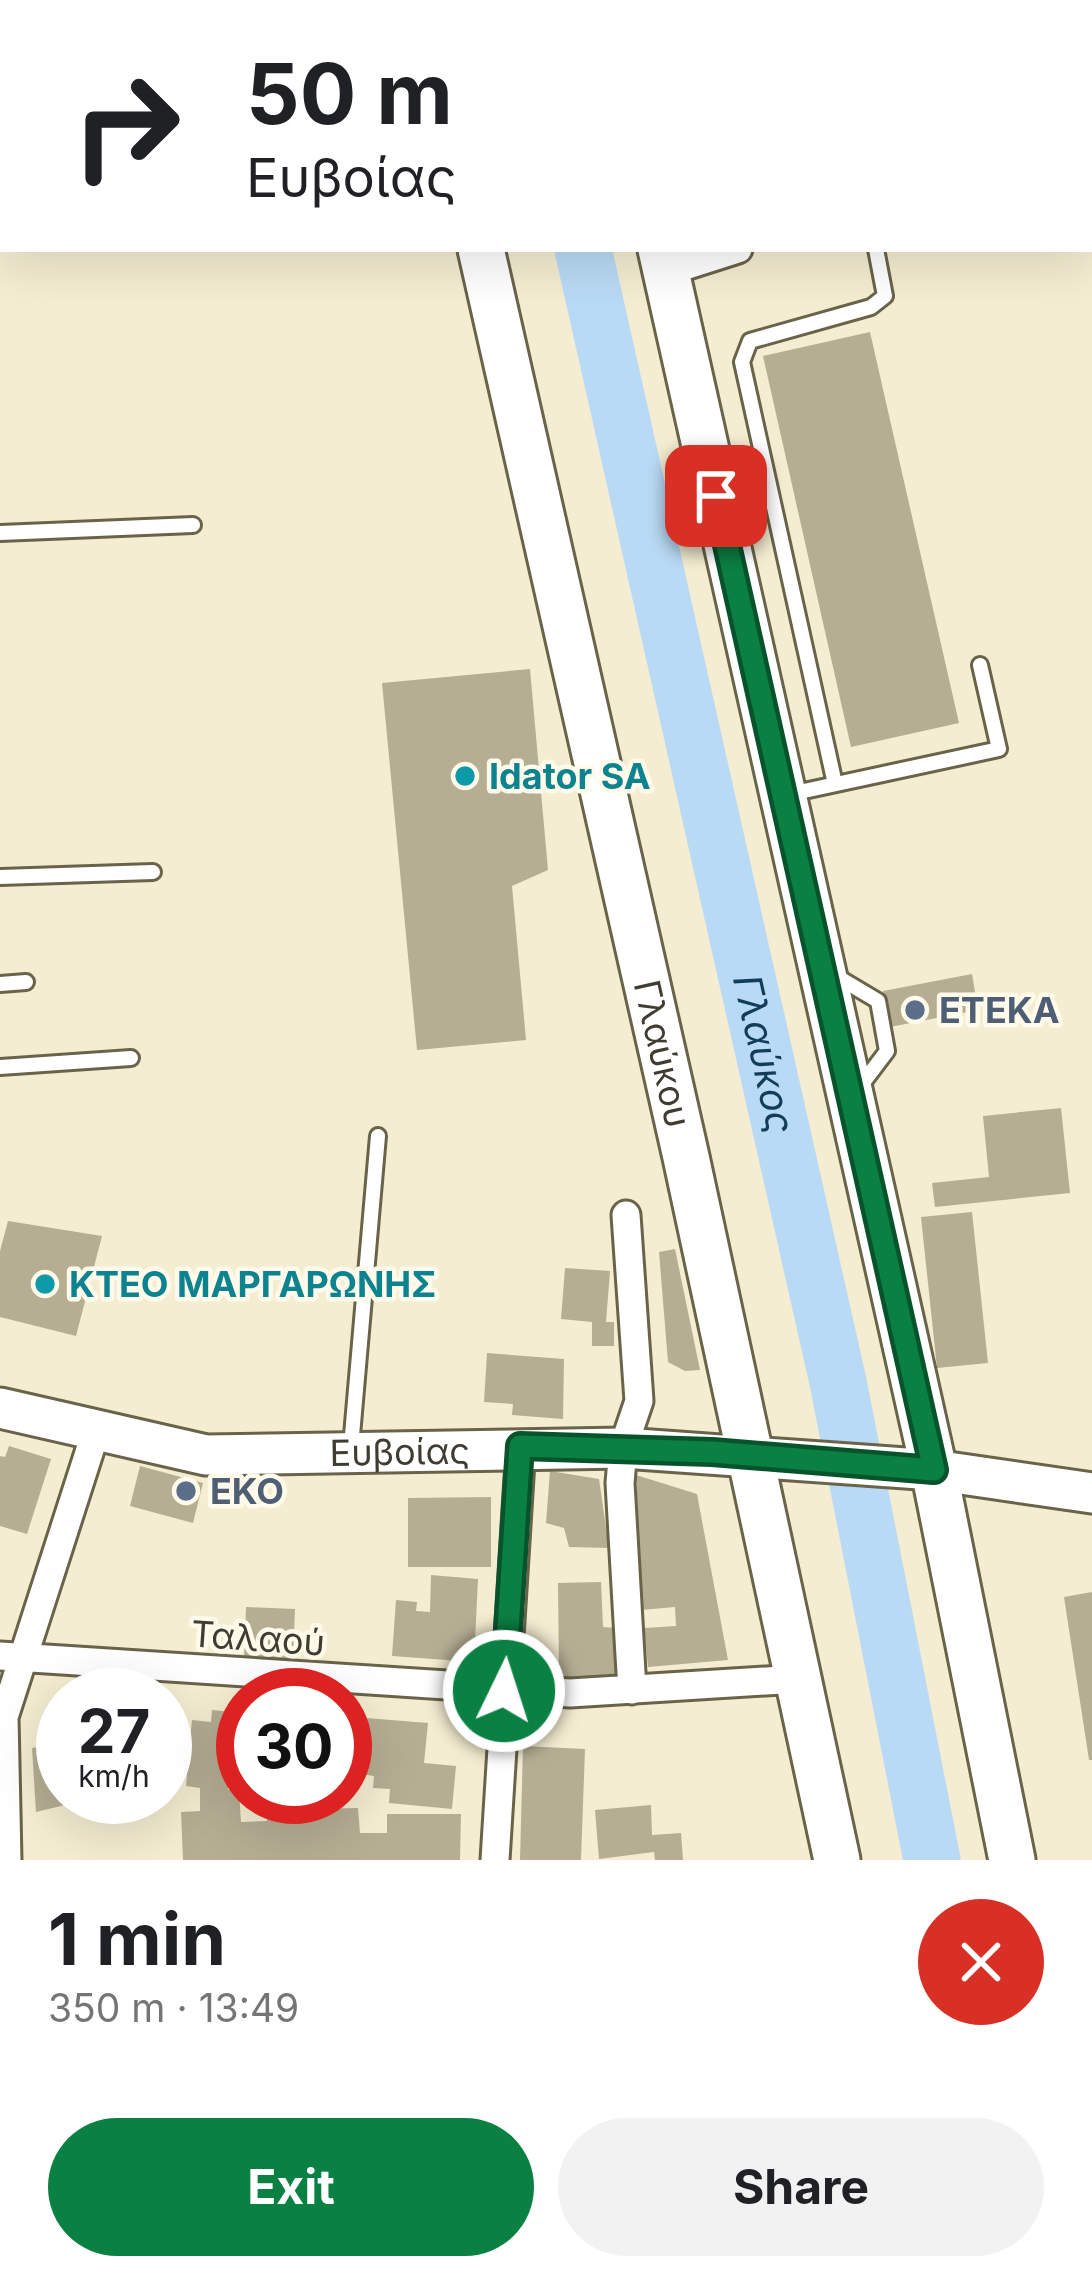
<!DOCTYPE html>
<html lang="en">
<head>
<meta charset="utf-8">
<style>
  :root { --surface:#fff; --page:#f2f2f2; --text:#202124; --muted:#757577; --accent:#0b8043 }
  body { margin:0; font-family:Inter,sans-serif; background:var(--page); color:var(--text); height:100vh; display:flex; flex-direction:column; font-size:45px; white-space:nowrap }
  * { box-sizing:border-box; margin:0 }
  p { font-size:39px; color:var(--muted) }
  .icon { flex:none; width:66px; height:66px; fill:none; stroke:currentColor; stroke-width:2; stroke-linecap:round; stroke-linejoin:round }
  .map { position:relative; height:1860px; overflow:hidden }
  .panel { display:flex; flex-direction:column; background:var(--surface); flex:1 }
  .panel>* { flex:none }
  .banner { position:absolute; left:0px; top:0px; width:1092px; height:252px; box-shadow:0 12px 48px #0002; background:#fff; color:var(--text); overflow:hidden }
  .speed { position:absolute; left:36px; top:1668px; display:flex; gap:24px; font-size:60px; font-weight:700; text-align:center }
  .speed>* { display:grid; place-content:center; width:156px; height:156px; border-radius:50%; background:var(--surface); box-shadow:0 12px 48px #0002; line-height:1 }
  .speed small { font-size:30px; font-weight:400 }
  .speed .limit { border:18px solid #d22; background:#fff; color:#111 }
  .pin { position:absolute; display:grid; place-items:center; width:102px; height:102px; color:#fff; margin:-51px; border-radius:24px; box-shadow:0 6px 18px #0006 }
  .me { position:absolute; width:132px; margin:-66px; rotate:4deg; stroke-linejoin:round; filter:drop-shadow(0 0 9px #0008) }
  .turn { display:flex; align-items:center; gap:42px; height:252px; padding:0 48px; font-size:54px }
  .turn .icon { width:156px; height:156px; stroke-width:2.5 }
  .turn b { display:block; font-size:84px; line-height:102px }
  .round { display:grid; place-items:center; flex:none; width:126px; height:126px; border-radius:63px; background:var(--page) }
  .headline { display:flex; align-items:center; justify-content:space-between; height:204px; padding:0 48px }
  h1 { font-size:72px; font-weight:700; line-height:90px }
  .action { display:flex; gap:24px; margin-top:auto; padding:24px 48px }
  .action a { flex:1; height:138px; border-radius:72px; background:var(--accent); color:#fff; font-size:48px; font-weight:700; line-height:138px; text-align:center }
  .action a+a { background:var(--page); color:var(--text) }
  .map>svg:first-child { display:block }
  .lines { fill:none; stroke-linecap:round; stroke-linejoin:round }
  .river { stroke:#b9daf5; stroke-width:57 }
  .building { fill:#b5ae93 }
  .service-casing { stroke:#69634a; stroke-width:20 }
  .minor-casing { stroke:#69634a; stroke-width:33 }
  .secondary-casing { stroke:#69634a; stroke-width:45 }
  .primary-casing { stroke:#69634a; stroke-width:51 }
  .service { stroke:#fff; stroke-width:14 }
  .minor { stroke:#fff; stroke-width:27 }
  .secondary { stroke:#fff; stroke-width:39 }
  .primary { stroke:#fff; stroke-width:45 }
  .route-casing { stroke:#07532c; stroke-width:30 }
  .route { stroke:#0b8043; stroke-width:21 }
  .culture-dot { fill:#0f9aa8; stroke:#fffae9; stroke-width:4.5 }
  .service-dot { fill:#5c6f8a; stroke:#fffae9; stroke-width:4.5 }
  .labels { text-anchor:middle; stroke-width:9; stroke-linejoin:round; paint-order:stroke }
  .culture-label { font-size:36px; font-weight:bold; fill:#0d838f; stroke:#fffae9; text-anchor:start }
  .service-label { font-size:36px; font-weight:bold; fill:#4e5e75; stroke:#fffae9; text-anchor:start }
  .street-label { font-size:36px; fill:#3f3c31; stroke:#fffae9 }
  .water-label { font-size:39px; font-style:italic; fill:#113d5a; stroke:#fffae9 }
</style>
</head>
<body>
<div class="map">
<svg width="1092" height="1860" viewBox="0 0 1092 1860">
  <rect width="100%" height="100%" fill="#f4edd1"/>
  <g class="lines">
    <g class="river">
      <path d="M529,0L530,3"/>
      <path id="s1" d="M583,249L838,1382L932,1860"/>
    </g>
  </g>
  <path class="building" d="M870,332L959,723L851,747L763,356Z
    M530,669L548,870L512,886L526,1040L417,1050L382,683Z
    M972,974L978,1010L890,1027L883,991Z
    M1061,1108L1070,1193L935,1207L932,1183L989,1177L983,1116Z
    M972,1212L988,1363L937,1368L921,1217Z
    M8,1221L102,1236L76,1336L0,1317V1251Z
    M675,1249L700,1370L685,1371L668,1362L659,1252Z
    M565,1268L610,1271L606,1322H614V1346H592V1322L561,1319Z
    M487,1353L564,1359L563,1419L512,1415L513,1404L484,1402Z
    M9,1446L51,1459L27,1534L0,1526V1456L5,1457Z
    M140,1466L203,1483L193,1523L130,1506Z
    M550,1471L599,1479L609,1548L569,1547L564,1528L546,1523Z
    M636,1475L697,1494L728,1660L648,1667L644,1628L676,1626L675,1607L641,1610Z
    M491,1497V1567H408V1498Z
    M431,1575L478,1579L474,1662L392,1656L396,1600L417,1602L416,1611L430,1612Z
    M601,1582L603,1627L617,1628V1678L559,1679L558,1583Z
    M1092,1592V1760H1089L1064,1597Z
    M246,1607L295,1609L293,1662L244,1660Z
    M212,1710L243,1713V1749L231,1748L228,1790H239L241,1822L267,1821V1810L358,1808L360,1833H387V1814H461L460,1860H183L181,1812L200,1811V1788L186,1786L192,1720L211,1722Z
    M345,1718L360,1719L354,1783L345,1782Z
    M366,1718L428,1723L424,1763L456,1766L452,1809L389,1803L390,1789L373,1788L374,1776L361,1774Z
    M63,1743V1797L90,1799L36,1812L32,1748Z
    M523,1746L585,1749L581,1860H520Z
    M651,1805L652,1835L681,1833L683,1860H655L654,1852L599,1859L595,1810Z"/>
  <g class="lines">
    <defs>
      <path id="service" d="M895,0L896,3
        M833,3L846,0
        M0,533L193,525
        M835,784L742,362L750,341L871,307L885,296L876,249
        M790,794L999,749L980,665
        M0,877L153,872
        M836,976L878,1001L887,1051L859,1088
        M0,984L26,982
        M0,1067L131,1058
        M351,1447L378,1136"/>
      <path id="minor" d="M66,0V3
        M1089,142L1092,141
        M666,272L738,249
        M626,1215L639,1401L623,1448L620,1483L632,1690
        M0,1656L570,1693L798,1679
        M7,1860L4,1717L96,1431
        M495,1860L521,1446"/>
      <g id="secondary">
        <path id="s2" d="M0,1408L206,1455L623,1448L934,1470L1092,1493"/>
      </g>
      <g id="primary">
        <path d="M430,0V3"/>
        <path d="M608,0V3"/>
        <path id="s3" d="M481,249L686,1157L837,1860"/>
        <path d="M661,249L934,1470L1012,1860"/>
      </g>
    </defs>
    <use href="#service" class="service-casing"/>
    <use href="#minor" class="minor-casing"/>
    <use href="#secondary" class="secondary-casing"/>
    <use href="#primary" class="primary-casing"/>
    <use href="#service" class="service"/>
    <use href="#minor" class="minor"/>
    <use href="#secondary" class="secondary"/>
    <use href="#primary" class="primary"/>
  </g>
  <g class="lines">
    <defs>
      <path id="route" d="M504,1691L520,1446L712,1452L934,1470L716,496"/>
    </defs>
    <use href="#route" class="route-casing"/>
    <use href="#route" class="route"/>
  </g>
  <g class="culture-dot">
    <circle cx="465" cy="776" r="12"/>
    <circle cx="45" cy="1284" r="12"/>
  </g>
  <g class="service-dot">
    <circle cx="915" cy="1010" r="12"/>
    <circle cx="186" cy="1491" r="12"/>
  </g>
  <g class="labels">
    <g class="culture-label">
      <text x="489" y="789">Idator SA</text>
      <text x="69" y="1297">ΚΤΕΟ ΜΑΡΓΑΡΩΝΗΣ</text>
    </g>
    <g class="service-label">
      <text x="939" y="1023">ΕΤΕΚΑ</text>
      <text x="210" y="1504">ΕΚΟ</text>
    </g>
    <g class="street-label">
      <text dy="13" stroke="none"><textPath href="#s3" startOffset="825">Γλαύκου</textPath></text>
      <text dy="13" stroke="none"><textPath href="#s2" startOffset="405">Ευβοίας</textPath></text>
      <text transform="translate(258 1638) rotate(4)" y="13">Ταλαού</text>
    </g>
    <g class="water-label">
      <text dy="14" stroke="none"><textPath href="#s1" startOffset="825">Γλαύκος</textPath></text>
    </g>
  </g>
</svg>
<div class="speed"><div>27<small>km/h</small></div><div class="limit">30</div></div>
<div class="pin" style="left:716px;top:496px;background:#d93025"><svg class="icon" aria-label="arrive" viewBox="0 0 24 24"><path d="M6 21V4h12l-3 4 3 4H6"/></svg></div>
<svg class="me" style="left:504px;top:1691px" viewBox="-20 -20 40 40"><circle r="17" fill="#0b8043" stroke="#fff" stroke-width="3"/><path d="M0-11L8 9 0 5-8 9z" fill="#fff"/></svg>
<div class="banner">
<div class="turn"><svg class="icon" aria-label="right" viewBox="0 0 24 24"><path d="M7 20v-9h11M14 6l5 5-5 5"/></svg><div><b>50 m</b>Ευβοίας</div></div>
</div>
</div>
<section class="panel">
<div class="headline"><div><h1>1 min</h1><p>350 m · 13:49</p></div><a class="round" style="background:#d93025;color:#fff"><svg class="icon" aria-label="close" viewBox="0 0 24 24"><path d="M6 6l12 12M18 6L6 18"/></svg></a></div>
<div class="action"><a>Exit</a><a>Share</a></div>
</section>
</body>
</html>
